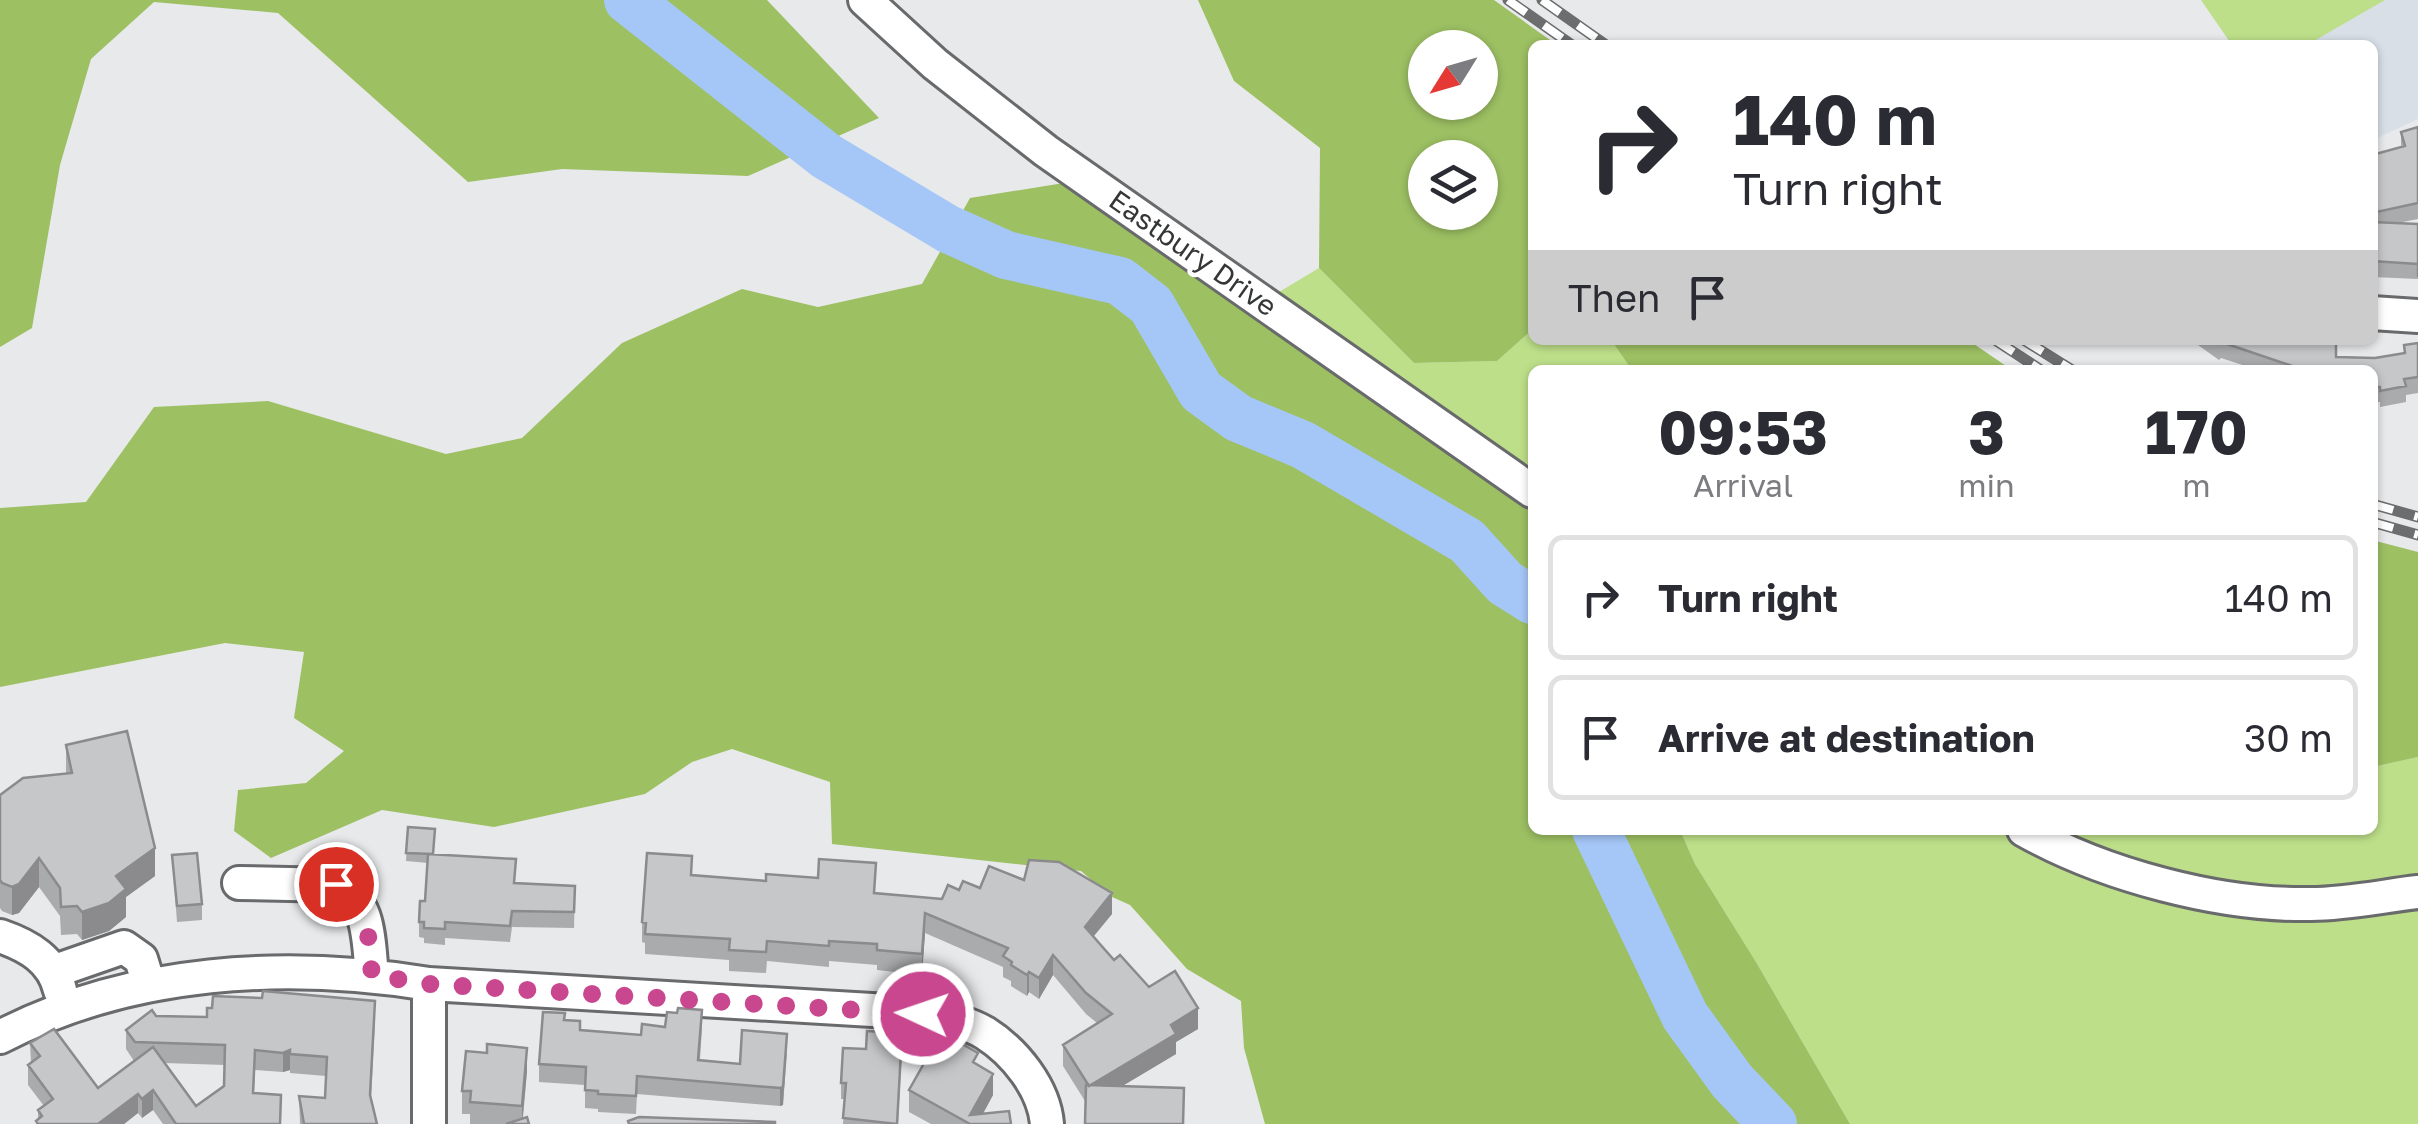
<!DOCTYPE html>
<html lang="en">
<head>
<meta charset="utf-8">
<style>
  :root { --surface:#fff; --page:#f7f7f7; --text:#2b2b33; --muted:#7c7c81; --line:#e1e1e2 }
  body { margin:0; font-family:"Golos Text",sans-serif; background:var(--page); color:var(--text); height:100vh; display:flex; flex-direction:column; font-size:38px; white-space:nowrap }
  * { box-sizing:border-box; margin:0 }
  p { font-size:32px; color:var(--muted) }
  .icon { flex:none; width:55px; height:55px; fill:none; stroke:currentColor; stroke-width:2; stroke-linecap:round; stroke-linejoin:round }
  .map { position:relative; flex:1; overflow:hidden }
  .side { position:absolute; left:1528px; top:365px; width:850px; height:470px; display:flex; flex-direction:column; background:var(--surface); border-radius:15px; box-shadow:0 2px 8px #0004 }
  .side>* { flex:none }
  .top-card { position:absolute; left:1528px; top:40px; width:850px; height:305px; border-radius:15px; box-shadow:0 2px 8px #0004; background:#fff; color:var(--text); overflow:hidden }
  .needle { width:65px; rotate:233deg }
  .controls { position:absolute; left:1408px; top:30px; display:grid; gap:20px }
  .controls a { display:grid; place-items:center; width:90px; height:90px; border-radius:50%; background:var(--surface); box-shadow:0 2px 8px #0004; font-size:50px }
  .pin { position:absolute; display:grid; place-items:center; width:85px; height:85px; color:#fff; margin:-42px; border:5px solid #fff; border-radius:50%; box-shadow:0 2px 10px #0007 }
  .me { position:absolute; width:110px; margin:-55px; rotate:273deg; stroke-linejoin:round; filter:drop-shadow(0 0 8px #0008) }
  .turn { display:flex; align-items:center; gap:35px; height:210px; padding:0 40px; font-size:45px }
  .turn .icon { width:130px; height:130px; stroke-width:2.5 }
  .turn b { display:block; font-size:70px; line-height:85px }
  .then { display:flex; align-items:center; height:95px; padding:0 40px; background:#0003; gap:20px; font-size:38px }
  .eta { display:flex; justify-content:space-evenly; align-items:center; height:170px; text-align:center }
  .eta b { font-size:60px; font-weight:700; line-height:70px }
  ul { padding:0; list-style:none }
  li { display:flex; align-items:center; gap:30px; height:125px; margin:0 20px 15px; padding:0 20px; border:5px solid var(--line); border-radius:15px }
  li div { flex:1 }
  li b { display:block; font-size:38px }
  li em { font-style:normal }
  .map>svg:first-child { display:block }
  .built { fill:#d8dfe7 }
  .green { fill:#bddf89 }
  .forest { fill:#9dc063; fill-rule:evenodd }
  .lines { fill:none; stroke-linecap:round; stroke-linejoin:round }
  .river { stroke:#a5c7f7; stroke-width:48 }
  .minor-casing { stroke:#696a6c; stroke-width:38 }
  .minor { stroke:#fff; stroke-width:32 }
  .rail-casing { stroke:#6c6d6e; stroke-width:11 }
  .rail { stroke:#fff; stroke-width:8; stroke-dasharray:22; stroke-linecap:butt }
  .wall { fill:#aaabad; fill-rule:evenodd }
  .shaded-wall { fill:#8b8b8d }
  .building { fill:#c6c7c9; stroke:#8b8b8d; stroke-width:2.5 }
  .route { stroke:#c9478f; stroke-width:18; stroke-dasharray:0 32.4 }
  .labels { text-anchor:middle; stroke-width:9; stroke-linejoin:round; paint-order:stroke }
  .street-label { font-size:28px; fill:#353636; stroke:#fff }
</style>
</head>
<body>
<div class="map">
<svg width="2418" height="1124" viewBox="0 0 2418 1124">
  <rect width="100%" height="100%" fill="#e8e9eb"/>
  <path class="built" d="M2201,0H2418V119L2373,140L2372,45H2232Z"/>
  <path class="green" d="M2201,0H2385L2307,45H2232Z
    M1319,268L1414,363L1497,361L1532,330V340H1611L1632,370H1532V509L1249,310Z
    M2418,757V1124H1850L1756,962L1695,864L1680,830H2372L2373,767Z"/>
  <path class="forest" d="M0,0H767L879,118L748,176L562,169L468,182L278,13L154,2L91,59L60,165L32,328L0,347Z
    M1198,0H1494L1557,45H1532V330L1497,361L1414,363L1319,268L1320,148L1234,81ZM1425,48H1480V102H1425ZM1425,158H1480V212H1425Z
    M1070,182L1532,509V830H1680L1695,864L1756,962L1850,1124H1265L1244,1048L1241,1001L1187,969L1130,905L1110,896L1081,871L832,844L830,782L732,749L692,762L645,794L494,827L382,810L271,858L234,831L238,790L306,783L344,751L294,718L304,652L225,643L0,687V508L86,502L154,407L268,401L446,454L522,438L622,343L742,289L818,307L922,284L970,198Z
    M1611,340H1968L2012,370H1632Z
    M2372,540L2418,552V757L2373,767Z"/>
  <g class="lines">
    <path class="river" d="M628,0L826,156L948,229L1006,255L1120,281L1151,305L1201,391L1238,418L1303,445L1467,541L1505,583L1532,600
      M1596,830L1685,1016L1732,1081L1773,1124"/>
    <defs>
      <path id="minor" d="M865,0L935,64L1046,151L1532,491
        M2372,313L2418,316
        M2024,830C2104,875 2220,906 2311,904C2347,904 2383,896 2418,892
        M239,883L336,885C371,902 368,940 372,975
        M0,936C29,946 53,960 60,990
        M55,971L124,947L141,959L149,985
        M429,984V1124
        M0,1037C131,969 286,961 429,984L923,1013C943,1018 967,1022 985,1033C1015,1052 1044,1088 1047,1124"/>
    </defs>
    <use href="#minor" class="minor-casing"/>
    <use href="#minor" class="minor"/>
    <defs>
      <path id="rail" d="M1508,0L1572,45
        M1542,0L1606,45
        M1995,340L2041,370
        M2024,340L2072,370
        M2372,504L2418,517
        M2372,522L2418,535"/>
    </defs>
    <use href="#rail" class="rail-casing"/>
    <use href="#rail" class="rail"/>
  </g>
  <path class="wall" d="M2418,127V219L2398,223L2418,224V292V279L2372,277V155L2401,147V132Z
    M2191,340H2337L2336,357L2375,358L2404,353V345L2418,343V393L2406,395V402L2380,407V402H2372V370H2258L2221,358L2219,360Z
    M66,745L155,876L126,897V917L109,931L82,940L77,934L61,935L60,916L39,887L19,913L12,915L2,911L0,908V795L66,774Z
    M408,827L434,854L515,883L575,886L574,928L512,927L510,942L445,938V945L424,943V938L419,937V922L425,901L428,863L406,861Z
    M172,855L202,904V920L177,922Z
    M692,875L942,899L959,890L980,888L1112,914L1093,936L1114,960L1149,987L1198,1029L1176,1042V1054L1122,1086L1085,1101L1063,1066V1045L1097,1023L1086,1014L1053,975L1039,999L1029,992L1027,996L1011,986V981L1003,977V967L925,933L922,975L877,970V965L829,961V967L767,961L766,973L729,971V960L645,954V943L642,942V922Z
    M156,1016L375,1021L371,1099L377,1124H300L299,1096L325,1098L326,1076L290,1073V1070L283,1072L255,1070L254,1093L281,1095V1124H163L153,1110L142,1118L138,1113L124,1124H36V1121L38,1119V1110L44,1106L28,1085V1065L31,1063L30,1043L98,1088L134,1061L126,1049V1030ZM165,1063L225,1065L224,1086L196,1106Z
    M565,1020L580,1030L641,1035L665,1027L702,1028L700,1060L740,1064L787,1053L783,1105L780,1106L637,1094L636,1114L598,1112V1109L585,1108V1085L539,1082V1064Z
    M866,1049H902L898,1124H843L845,1099H841V1083Z
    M948,1052L978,1065L993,1095L983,1114L1011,1124H931L909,1112V1090Z
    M527,1071L523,1118L529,1124H470V1114H462V1091Z"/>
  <path class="shaded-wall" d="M155,848V876L126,897V917L109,931L82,940V912L116,876Z
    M39,858V887L19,913L12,915V887Z
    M1112,893V914L1085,947V927Z
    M925,913V933L922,975V954Z
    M1053,955V975L1039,999V978Z
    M1029,972V992L1027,996V975Z
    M1198,1008V1029L1176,1042V1054L1089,1106V1086L1171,1025Z
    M787,1034L783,1105L780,1106V1088Z
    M527,1048V1071L522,1124V1106Z
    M290,1050V1070L283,1072V1053Z
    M993,1074V1095L977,1124L970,1115Z
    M153,1090V1110L142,1118V1099Z
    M138,1094V1113L124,1124H98Z"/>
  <path class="building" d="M2418,127V203L2372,213V155L2405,146L2401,132Z
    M2372,222L2418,224V277V264L2372,261Z
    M2213,340H2336V357L2375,358L2405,353L2404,345L2418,343V377L2404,379L2406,386L2380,391V387L2372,386V370H2304L2221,342L2219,344Z
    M127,731L155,848L116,876L126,889L109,903L82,912L77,906L61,907L60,888L39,858L19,884L12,887L2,883L0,880V795L23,778L72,773L66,745Z
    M408,827L435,829L433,854L406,853Z
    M197,853L202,904L177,906L172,855Z
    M647,853L692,856L691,875L766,881V874L818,878L819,859L876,863L874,893L942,899L948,885L959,890L963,881L980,888L989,866L1024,880L1029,860L1059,862L1112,893L1085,927L1114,960L1120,955L1149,987L1175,971L1198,1008L1171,1025L1176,1034L1089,1086L1063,1045L1112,1014L1086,993L1053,955L1039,978L1029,972L1027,975L1011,965L1012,962L1003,956L1008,948L925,913L922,954L877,950V944L829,941V946L767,941L766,952L729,950L730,939L645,934L646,923L642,922Z
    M428,854L516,859L514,883L575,886L574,912L512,911L510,926L445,922V929L424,928V922H419L420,901H425Z
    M263,991L375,1001L370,1095L377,1124H304L299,1096L325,1098L327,1057L290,1054V1050L283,1053L255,1050L253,1093L281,1095L280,1124H176L153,1090L142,1099L138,1094L98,1124H38L36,1121L42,1116L38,1110L53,1099L28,1065L40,1056L30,1043L54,1029L98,1088L153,1047L196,1106L224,1086L225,1045L135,1042L126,1030L152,1010L156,1016L207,1017V1008H212L213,996L262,998Z
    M678,1008L702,1010L698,1060L740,1064L742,1030L787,1034L783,1087L780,1088L637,1076L636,1096L598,1094V1091L585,1090L586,1067L539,1064L543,1012L565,1013L564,1020L580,1021V1030L641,1035L642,1024L665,1027L667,1012L677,1013Z
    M867,1031L902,1033L897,1124L843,1118L846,1083H841L843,1048L866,1049Z
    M955,1040L978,1053L973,1062L993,1074L970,1115L1009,1111L1011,1124H970L909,1090L935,1044L948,1052Z
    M487,1044L527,1048L522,1106L470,1102L471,1091H462L466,1051L487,1053Z
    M1086,1085L1184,1088L1183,1124H1085Z
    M527,1117L529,1124H506Z
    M639,1117L775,1122V1124H629L628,1121Z"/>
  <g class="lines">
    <path class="route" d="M336,884C371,902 368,940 372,975L429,984L923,1014"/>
  </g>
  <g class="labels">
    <g class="street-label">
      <text transform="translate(1193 253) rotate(35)" y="10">Eastbury Drive</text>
    </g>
  </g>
</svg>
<div class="controls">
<a><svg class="needle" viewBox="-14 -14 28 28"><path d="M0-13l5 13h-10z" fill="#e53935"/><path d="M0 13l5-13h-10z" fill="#7c7c81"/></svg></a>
<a><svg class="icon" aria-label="layers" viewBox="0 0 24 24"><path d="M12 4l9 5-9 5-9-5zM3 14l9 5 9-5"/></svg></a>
</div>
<div class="pin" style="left:336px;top:884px;background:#d93025"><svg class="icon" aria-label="arrive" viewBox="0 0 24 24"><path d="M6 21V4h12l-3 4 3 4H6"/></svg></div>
<svg class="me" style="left:923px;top:1014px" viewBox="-20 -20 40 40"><circle r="17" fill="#c9478f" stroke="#fff" stroke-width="3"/><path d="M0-11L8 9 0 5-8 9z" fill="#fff"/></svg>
<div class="top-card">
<div class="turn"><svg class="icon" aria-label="right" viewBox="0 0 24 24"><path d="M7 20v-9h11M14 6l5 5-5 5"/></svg><div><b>140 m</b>Turn right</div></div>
<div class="then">Then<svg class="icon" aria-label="arrive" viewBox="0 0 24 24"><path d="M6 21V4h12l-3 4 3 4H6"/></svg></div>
</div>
<section class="side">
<div class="eta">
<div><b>09:53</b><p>Arrival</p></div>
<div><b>3</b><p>min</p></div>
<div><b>170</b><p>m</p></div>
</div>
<ul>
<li><svg class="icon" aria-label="right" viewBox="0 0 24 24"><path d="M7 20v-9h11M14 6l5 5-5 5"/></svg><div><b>Turn right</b></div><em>140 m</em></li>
<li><svg class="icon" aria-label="arrive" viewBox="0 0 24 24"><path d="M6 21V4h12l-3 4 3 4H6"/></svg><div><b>Arrive at destination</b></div><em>30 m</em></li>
</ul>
</section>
</div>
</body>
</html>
